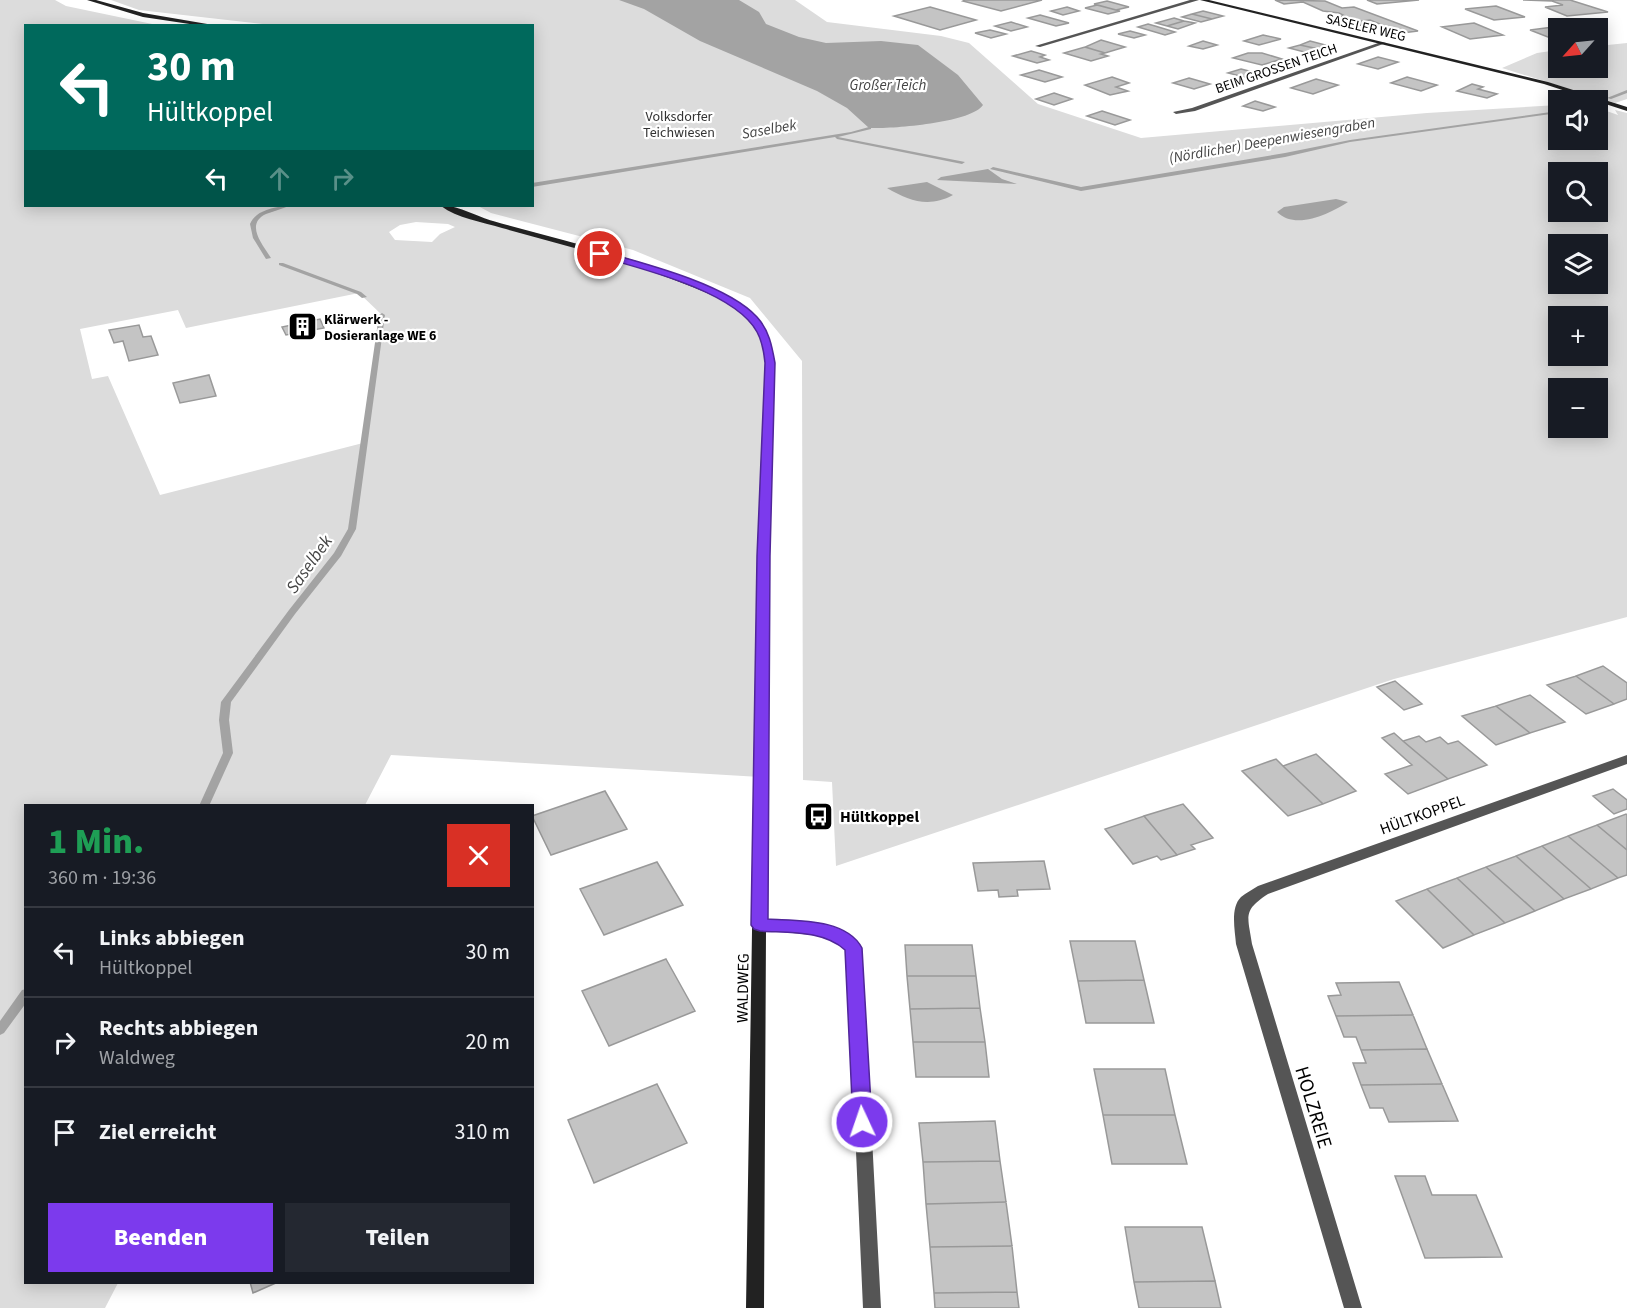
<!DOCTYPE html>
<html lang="de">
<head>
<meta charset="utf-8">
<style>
  :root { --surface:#171b24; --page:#242831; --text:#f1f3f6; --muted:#9ea1a6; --line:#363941; --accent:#7c3aed }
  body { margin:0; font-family:"Source Sans 3",sans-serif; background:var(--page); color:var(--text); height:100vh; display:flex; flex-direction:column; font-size:22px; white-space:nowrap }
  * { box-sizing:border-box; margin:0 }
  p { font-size:20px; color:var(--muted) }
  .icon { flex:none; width:33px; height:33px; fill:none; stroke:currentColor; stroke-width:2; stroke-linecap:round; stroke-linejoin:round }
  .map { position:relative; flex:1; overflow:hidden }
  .details { position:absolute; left:24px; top:804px; width:510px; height:480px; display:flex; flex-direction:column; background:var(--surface); border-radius:0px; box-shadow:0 3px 15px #0003 }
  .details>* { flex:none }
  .top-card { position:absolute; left:24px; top:24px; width:510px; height:183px; border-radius:0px; box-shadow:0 3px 15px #0003; background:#00695c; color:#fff; overflow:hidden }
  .needle { width:39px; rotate:243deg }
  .buttons { position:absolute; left:1548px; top:18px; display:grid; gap:12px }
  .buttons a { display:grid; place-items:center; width:60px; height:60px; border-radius:0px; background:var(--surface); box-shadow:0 3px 15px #0003; font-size:30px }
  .pin { position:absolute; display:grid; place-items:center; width:51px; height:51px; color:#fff; margin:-26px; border:3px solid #fff; border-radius:50%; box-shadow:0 2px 6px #0007 }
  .me { position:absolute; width:66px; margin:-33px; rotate:357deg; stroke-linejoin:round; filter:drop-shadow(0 0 4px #0008) }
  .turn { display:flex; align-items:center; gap:21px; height:126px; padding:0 24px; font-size:27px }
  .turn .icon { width:78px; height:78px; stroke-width:2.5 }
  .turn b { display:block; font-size:42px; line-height:51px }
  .lanes { display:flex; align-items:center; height:57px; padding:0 24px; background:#0003; justify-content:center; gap:30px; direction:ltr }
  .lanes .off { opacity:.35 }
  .round { display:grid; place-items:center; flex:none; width:63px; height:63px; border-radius:0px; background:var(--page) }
  .headline { display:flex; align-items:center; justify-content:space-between; height:102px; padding:0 24px }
  h1 { font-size:36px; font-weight:800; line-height:45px; color:#1e9e55 }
  .primary-button { display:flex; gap:12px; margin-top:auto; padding:12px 24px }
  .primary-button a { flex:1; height:69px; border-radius:0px; background:var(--accent); color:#fff; font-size:24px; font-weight:800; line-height:69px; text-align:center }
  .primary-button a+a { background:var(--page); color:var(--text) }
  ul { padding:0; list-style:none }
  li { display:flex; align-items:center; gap:18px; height:90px; padding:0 24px; border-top:2px solid var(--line) }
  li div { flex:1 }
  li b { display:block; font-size:22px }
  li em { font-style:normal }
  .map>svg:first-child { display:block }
  .green { fill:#dcdcdc; fill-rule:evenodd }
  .water { fill:#a3a3a3 }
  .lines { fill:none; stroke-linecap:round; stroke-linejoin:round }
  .stream { fill:#a3a3a3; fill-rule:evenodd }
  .building { fill:#c4c4c4; stroke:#999; stroke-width:1.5 }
  .street { fill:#555; fill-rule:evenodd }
  .secondary { fill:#222; fill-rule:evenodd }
  .route { fill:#7c3aed; stroke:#51269a; stroke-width:1.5 }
  .labels { text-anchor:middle; stroke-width:4.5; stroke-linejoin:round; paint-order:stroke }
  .far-street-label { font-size:14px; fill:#000; stroke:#fff }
  .far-park-label { font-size:14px; fill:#333; stroke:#fff }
  .far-poi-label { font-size:14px; font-weight:bold; fill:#000; stroke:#fff; text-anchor:start }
  .far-water-label { font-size:15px; font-style:italic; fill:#444; stroke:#fff }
  .street-label { font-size:16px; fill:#000; stroke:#fff }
  .poi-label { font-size:16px; font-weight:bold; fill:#000; stroke:#fff; text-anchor:start }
  .water-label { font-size:18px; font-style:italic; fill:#444; stroke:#fff }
  .near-street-label { font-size:20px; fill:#000; stroke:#fff }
</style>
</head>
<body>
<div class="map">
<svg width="1627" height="1308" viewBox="0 0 1627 1308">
  <rect width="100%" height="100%" fill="#fff"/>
  <path class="green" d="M0,0H55L66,6L157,25L26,26V206H445L461,213C522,231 717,276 754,319C760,326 764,339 768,348L760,777L391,755L365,805L26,806V1282L118,1283L105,1308H0ZM416,222L448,224L455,227L440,234L432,242L395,240L389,232L400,225ZM359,293L382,315L363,443L160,495L108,376L92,379L80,329L178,310L186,328Z
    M111,0H795L827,22L941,36L969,43L1038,104L1141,138L1427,113L1558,105V140H1598V108L1618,115L1615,110L1627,113V617L1394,679L836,866L832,782L803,780L802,361L750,298L633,250L491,213L478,206H532V26L272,25L139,10ZM1558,172H1598V212H1558ZM1558,244H1598V284H1558ZM1558,316H1598V356H1558ZM1558,388H1598V428H1558Z
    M1627,43V99L1615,103L1502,68L1537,53L1558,50V68H1598V46Z"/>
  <path class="water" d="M619,0H739L759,12L766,24L799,37L826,43L881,41L918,45L958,75L983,105C971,123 891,129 869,128L847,108L817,91L700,41L644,9Z
    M988,169L1002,179L1017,184L937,180L941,177Z
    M927,182L953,195C929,208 909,201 887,188Z
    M1336,199L1348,202C1331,213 1296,231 1277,212L1284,207Z"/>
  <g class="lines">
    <path class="stream" d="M1627,90V93L1611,99L1607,98Z
      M1558,111V113L1350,142L1285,157L1081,191L990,169L993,167L1081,187L1285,153L1350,140Z
      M869,127L871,128V129L838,137L965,162L962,164L837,139L835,137L532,187V183L851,132Z
      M282,206H289C282,209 274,211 266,214C245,224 262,244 271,258L266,259L253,238L250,224C256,211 269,209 282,206Z
      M279,263H283L361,292L367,297L362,298L357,294L279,265Z
      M382,313L385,315L356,529L341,556L295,614L231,702L229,720L233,753L209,806H199L223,753L219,720L221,702L289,610L334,553L348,529L379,315Z
      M26,989V1003L4,1033L0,1035V1021L22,990Z"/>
  </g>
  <path class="building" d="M965,0H1042L1001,11L963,1Z
    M1275,0L1325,1L1342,8L1354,7L1418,31L1402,33L1370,20L1362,21L1369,24L1356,26L1333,17L1345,16L1339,13L1323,11L1303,2L1284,4Z
    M1367,0H1419L1377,4Z
    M1523,0H1570L1608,12L1567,16L1545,7L1563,5L1552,1Z
    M1107,1L1129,7L1116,10L1094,4Z
    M1097,5L1116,10L1120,11L1108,14L1085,8Z
    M1496,6L1525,17L1494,20L1465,9Z
    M930,7L976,20L940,30L894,16Z
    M1067,7L1079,11L1063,15L1051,11Z
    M1203,11L1223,16L1212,19L1192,14Z
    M1192,14L1212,19L1201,22L1182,17Z
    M1040,15L1069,23L1056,26L1028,18Z
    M1174,18L1184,21L1167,26L1156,23Z
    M1184,21L1195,23L1178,29L1167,26Z
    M1011,22L1027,27L1011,31L995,26Z
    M1474,23L1503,35L1470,39L1442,27Z
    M1148,24L1155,26L1175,32L1165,35L1138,27Z
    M1561,26L1567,28H1558V41L1530,30Z
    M990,30L1006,34L991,38L975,33Z
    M1130,31L1145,35L1134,38L1118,34Z
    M1263,35L1281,39L1259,45L1244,41Z
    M1101,40L1125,47L1105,53L1085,47Z
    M1203,41L1217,45L1203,49L1189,46Z
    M1310,41L1333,47L1323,50L1300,45Z
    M1300,45L1323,50L1312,54L1289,48Z
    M1085,47L1105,53L1101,54L1108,56L1091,61L1064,53Z
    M1031,51L1045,55L1040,57L1049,60L1037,63L1013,56Z
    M1248,53H1262L1282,59L1262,65L1233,58Z
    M1378,57L1398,62L1378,69L1358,64Z
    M1241,69L1257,73L1244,77L1228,73Z
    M1039,70L1062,77L1045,82L1021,75Z
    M1112,77L1129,83L1116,87L1128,91L1110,95L1085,85Z
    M1407,77L1437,85L1421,91L1391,83Z
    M1189,78L1210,84L1194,89L1173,83Z
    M1316,79L1338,85L1313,94L1291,88Z
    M1472,84L1483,87L1478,89L1497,94L1487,98L1457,91Z
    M1054,93L1072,99L1054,105L1036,99Z
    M1255,101L1275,107L1263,111L1243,106Z
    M1102,111L1130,120L1115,125L1087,116Z
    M320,319L324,328L286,335L282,327Z
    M139,325L143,337L151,336L158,355L129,361L123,341L114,343L109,330Z
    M209,375L216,396L180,403L173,383Z
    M1603,666L1627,683V699L1614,704L1576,676Z
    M1576,676L1614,704L1586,714L1547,685Z
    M1395,681L1422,704L1404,710L1377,687Z
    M1530,695L1565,722L1530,733L1496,706Z
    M1496,706L1530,733L1496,745L1462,716Z
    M1394,733L1403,741L1448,779L1408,794L1385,774L1412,765L1382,738Z
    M1419,736L1426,742L1440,737L1448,744L1458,741L1487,765L1448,779L1403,741Z
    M1316,754L1356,791L1323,804L1283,766Z
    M1276,759L1283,766L1323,804L1288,816L1242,771Z
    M1613,789L1627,800V809L1614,814L1593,796Z
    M605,791L627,829L551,855L532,816Z
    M1183,804L1213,838L1191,845L1195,849L1177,855L1144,816Z
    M1626,814L1627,815V850L1597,825Z
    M1144,816L1177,855L1161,860L1157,856L1133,864L1105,829Z
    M1597,825L1627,850V875L1618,878L1568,836Z
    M1568,836L1618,878L1591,889L1542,846Z
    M1542,846L1591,889L1564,899L1516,856Z
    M1516,856L1564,899L1535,911L1486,867Z
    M1044,861L1050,889L1017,890L1018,896L999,897L998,890L978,891L973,863Z
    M657,862L683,905L604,935L580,889Z
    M1486,867L1535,911L1505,923L1457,878Z
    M1457,878L1505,923L1474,935L1427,889Z
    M1427,889L1474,935L1443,948L1396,901Z
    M1070,941H1135L1144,980L1078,981Z
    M905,945H972L976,976H907Z
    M666,959L695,1011L609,1046L582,991Z
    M907,976H976L980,1008L910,1009Z
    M1144,980L1154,1023H1086L1078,981Z
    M1399,982L1413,1015L1336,1016L1328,996L1341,995L1336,983Z
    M980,1008L985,1042H913L910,1009Z
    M1413,1015L1427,1049L1361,1050L1356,1037H1344L1336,1016Z
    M913,1042H985L989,1077H916Z
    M1427,1049L1442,1084L1361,1085L1353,1063H1366L1361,1050Z
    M1094,1069H1165L1175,1115H1103Z
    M657,1084L687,1143L594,1183L568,1120Z
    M1442,1084L1458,1121L1389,1122L1383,1108H1370L1361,1085Z
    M1103,1115H1175L1187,1164H1112Z
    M995,1121L1000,1161L923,1162L919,1123Z
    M1000,1161L1006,1202L926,1204L923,1162Z
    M1395,1176H1425L1432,1195H1476L1502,1257L1425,1258Z
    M1006,1202L1012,1246L930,1247L926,1204Z
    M1125,1227H1202L1215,1281L1134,1282Z
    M1012,1246L1017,1292L934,1293L930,1247Z
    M1215,1281L1221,1308H1139L1134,1282Z
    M250,1282H278L253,1293Z
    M1017,1292L1019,1308H935L934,1293Z"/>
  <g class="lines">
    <path class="street" d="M1190,0H1199L1040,47L1035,46Z
      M1381,42L1386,43L1195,111L1176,114L1173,112L1192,108Z
      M1627,755V764L1268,894C1242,911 1248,916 1252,944L1362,1308H1344L1236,944C1235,930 1230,908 1241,897C1246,893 1253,889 1258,886Z
      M760,919C788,921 846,920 862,948L881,1308H863L847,950L839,944L821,936L755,929L753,925L755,921Z"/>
    <path class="secondary" d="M87,0H96L143,13L219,26H203L143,17Z
      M1200,0H1209L1548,82L1627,107V111L1544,84Z
      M441,206C455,204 478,217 493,221C560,240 629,255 694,282C713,290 734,297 750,311C766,324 772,343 774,363L768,556L764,1308H746L758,556L766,363C764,348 761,332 750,320C736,304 714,296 695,288C632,262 567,246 502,228C482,222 457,218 441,206Z"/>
  </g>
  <path class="route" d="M600,251C643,263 727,284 757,317C769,330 772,346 775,363L770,556L768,919C797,921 846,918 862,948L872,1122L869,1128L862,1130L856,1128L853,1122L845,950C823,930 788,933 760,931L754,929L751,925L757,556L765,363C764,353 762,341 757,332C735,291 639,268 597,256V252Z"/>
  <defs>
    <symbol id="building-square" viewBox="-11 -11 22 22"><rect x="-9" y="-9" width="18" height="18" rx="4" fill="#000" stroke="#fff"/><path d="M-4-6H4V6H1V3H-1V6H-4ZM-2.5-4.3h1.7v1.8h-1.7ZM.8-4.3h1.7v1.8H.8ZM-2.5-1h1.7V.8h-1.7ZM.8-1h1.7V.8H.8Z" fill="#fff"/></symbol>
    <symbol id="bus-square" viewBox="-11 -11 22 22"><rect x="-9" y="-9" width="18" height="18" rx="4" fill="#000" stroke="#fff"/><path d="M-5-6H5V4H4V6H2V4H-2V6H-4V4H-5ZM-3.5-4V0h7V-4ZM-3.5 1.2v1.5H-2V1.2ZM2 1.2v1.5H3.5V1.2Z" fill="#fff"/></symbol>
  </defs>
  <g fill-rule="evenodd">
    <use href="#building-square" x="286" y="310" width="33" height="33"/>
    <use href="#bus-square" x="802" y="800" width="33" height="33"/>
  </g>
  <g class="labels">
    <g class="far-street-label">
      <text transform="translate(1366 27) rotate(13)" y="5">SASELER WEG</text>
      <text transform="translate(1276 68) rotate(-19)" y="5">BEIM GROSSEN TEICH</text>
    </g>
    <g class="far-park-label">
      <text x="679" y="121">Volksdorfer<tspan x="679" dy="16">Teichwiesen</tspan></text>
    </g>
    <g class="far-poi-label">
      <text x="324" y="324">Klärwerk -<tspan x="324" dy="16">Dosieranlage WE 6</tspan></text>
    </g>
    <g class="far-water-label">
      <text x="888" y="90">Großer Teich</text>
      <text transform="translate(769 129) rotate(-10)" y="5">Saselbek</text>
      <text transform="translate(1272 140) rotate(-10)" y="5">(Nördlicher) Deepenwiesengraben</text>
    </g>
    <g class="street-label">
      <text transform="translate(1422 814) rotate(-20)" y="6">HÜLTKOPPEL</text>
      <text transform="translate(742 988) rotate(-89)" y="6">WALDWEG</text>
    </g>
    <g class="poi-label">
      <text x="840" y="822">Hültkoppel</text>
    </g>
    <g class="water-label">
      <text transform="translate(309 564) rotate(-55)" y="6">Saselbek</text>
    </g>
    <g class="near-street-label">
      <text transform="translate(1314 1107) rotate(73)" y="7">HOLZREIE</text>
    </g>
  </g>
</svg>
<div class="buttons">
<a><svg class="needle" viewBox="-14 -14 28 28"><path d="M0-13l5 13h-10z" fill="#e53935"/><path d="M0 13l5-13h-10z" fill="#9ea1a6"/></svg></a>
<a><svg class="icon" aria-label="sound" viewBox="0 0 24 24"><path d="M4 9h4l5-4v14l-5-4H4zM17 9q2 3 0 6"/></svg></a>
<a><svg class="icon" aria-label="search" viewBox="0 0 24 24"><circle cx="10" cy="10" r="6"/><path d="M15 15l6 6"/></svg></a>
<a><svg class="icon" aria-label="layers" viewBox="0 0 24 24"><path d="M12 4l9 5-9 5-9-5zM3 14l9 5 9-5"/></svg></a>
<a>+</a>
<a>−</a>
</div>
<div class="pin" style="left:600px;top:254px;background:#d93025"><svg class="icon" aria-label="arrive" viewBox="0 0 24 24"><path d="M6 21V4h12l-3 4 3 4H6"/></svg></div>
<svg class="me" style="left:862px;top:1122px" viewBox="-20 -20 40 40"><circle r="17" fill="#7c3aed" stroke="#fff" stroke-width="3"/><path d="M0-11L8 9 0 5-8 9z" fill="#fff"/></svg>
<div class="top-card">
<div class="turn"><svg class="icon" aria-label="left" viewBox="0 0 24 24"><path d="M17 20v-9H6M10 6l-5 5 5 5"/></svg><div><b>30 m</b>Hültkoppel</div></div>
<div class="lanes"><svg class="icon" aria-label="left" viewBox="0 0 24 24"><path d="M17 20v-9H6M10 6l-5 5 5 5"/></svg><svg class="icon off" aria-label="ahead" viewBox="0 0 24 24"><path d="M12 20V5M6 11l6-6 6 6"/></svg><svg class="icon off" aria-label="right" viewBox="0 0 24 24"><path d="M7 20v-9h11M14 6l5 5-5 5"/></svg></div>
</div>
<section class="details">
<div class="headline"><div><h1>1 Min.</h1><p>360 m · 19:36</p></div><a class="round" style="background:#d93025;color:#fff"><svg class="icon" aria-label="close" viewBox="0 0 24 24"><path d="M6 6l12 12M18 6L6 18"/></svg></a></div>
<ul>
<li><svg class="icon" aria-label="left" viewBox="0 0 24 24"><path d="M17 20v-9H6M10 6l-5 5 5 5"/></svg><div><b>Links abbiegen</b><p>Hültkoppel</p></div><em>30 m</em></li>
<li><svg class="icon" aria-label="right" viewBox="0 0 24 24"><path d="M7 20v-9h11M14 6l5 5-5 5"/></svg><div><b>Rechts abbiegen</b><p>Waldweg</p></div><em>20 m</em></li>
<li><svg class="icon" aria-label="arrive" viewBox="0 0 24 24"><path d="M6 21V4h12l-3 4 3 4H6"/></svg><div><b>Ziel erreicht</b></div><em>310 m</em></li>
</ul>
<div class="primary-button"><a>Beenden</a><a>Teilen</a></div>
</section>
</div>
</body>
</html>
